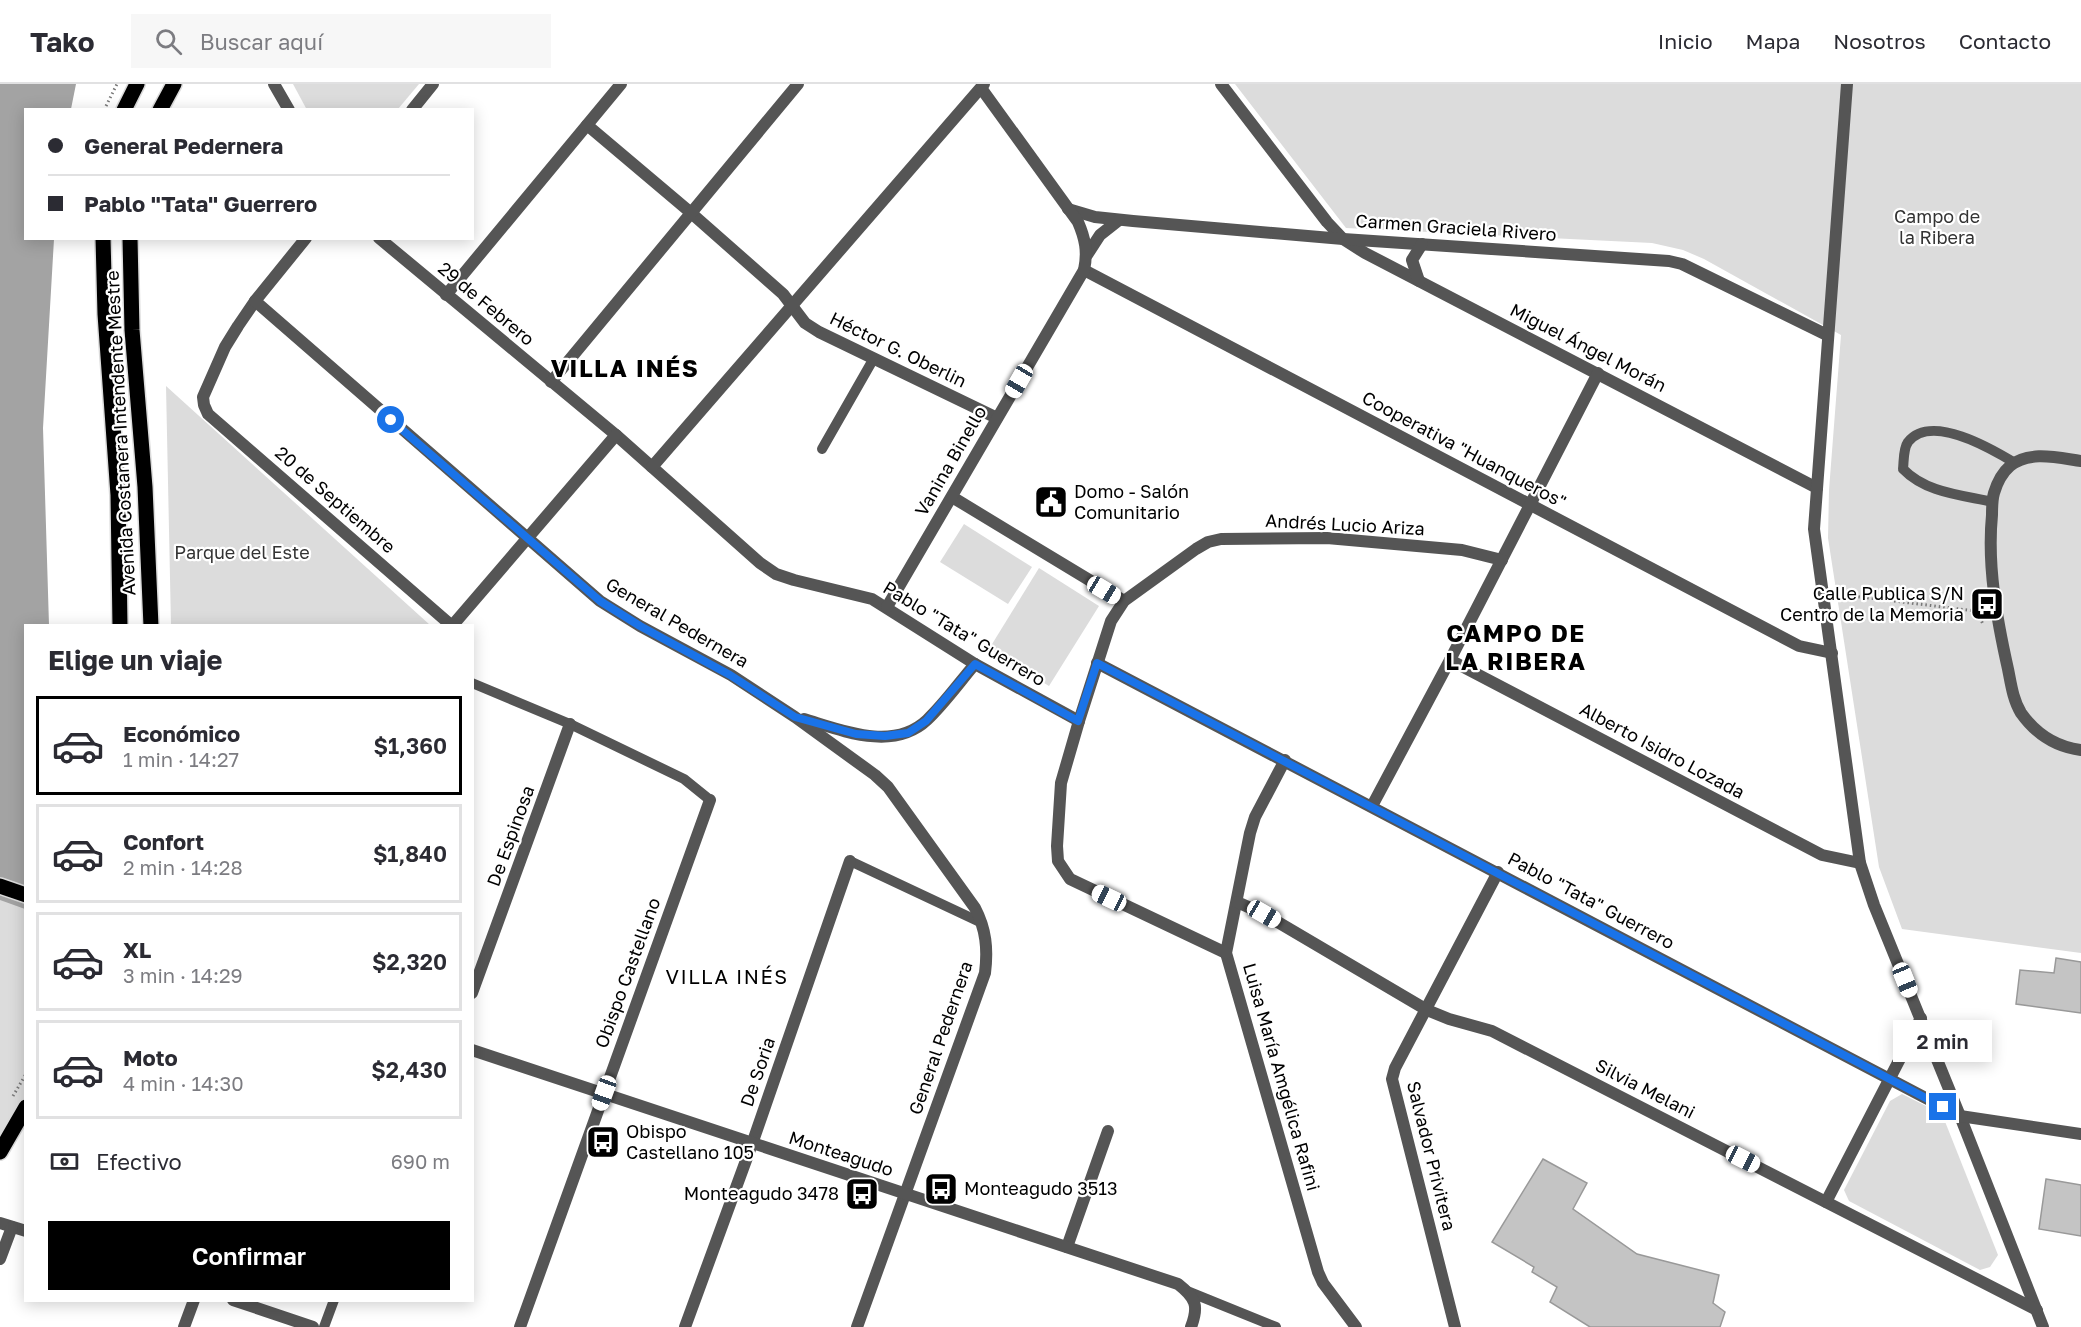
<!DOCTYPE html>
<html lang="es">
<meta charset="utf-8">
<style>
:root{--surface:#fff;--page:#f7f7f7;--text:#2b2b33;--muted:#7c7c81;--line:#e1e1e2;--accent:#000}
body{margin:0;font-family:"Golos Text",sans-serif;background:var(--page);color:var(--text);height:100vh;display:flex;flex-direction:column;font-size:22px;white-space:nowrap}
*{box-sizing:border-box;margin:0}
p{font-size:20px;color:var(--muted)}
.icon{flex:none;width:33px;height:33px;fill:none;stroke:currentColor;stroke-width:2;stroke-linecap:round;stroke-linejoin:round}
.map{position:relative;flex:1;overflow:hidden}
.sheet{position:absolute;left:24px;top:540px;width:450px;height:678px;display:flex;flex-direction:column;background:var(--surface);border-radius:0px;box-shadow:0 3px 15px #0003}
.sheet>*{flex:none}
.hud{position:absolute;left:24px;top:24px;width:450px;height:132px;border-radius:0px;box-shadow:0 3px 15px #0003;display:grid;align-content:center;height:132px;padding:0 24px;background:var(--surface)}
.end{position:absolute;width:27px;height:27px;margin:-14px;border:8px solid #1a73e8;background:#fff;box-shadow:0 0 0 3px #fff}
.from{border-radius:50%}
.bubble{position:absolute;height:42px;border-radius:0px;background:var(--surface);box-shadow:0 3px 15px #0003;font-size:20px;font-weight:600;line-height:42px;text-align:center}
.car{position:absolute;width:18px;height:36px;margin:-18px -9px;border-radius:8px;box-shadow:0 0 4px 2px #0007;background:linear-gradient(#fff 24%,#345 0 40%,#fff 0 76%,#345 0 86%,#fff 0)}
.hud b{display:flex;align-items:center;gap:21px;height:57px;font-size:22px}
.hud b+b{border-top:2px solid var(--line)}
.hud i{width:15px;height:15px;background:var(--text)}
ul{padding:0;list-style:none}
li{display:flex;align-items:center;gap:18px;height:99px;margin:0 12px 9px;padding:0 12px;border:3px solid var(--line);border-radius:0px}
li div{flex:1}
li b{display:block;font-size:22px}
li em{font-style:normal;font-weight:600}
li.on{border-color:var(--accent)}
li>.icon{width:54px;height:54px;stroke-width:1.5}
h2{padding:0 24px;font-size:27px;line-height:72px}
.pay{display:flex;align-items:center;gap:15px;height:66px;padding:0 24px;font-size:22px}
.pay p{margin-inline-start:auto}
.primary-button{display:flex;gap:12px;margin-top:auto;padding:12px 24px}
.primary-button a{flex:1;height:69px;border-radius:0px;background:var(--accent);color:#fff;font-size:24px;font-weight:600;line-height:69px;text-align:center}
header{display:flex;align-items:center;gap:36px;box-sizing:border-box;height:84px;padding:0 30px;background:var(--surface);border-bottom:2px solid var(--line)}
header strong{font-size:28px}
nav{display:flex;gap:33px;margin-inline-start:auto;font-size:21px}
.search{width:420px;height:54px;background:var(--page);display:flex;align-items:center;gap:15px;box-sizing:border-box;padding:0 21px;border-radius:0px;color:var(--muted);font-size:22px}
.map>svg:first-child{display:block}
.green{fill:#dcdcdc}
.water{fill:#a3a3a3}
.building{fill:#c4c4c4;stroke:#999;stroke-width:1.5}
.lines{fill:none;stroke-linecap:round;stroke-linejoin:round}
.primary-casing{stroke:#dbdbdb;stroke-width:18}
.path{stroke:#777;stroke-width:3;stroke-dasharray:1.5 3;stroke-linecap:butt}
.service{stroke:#555;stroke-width:10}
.minor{stroke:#555;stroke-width:12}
.tertiary{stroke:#555;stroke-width:12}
.primary{stroke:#000;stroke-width:15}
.route{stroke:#1a73e8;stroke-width:8}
.labels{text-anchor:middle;stroke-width:4.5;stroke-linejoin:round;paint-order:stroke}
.park-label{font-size:18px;fill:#333;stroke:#fff}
.street-label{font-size:18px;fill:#000;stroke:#fff}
.poi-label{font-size:18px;fill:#000;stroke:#fff;text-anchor:start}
.neighbourhood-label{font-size:20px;letter-spacing:1.5px;fill:#000;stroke:#fff}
.district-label{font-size:24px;font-weight:bold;letter-spacing:1.5px;fill:#000;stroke:#fff}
</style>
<header>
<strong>Tako</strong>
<div class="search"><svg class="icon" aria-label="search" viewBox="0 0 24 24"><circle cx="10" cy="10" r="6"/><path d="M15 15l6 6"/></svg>Buscar aquí</div>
<nav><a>Inicio</a><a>Mapa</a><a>Nosotros</a><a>Contacto</a></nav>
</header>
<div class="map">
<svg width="2081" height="1243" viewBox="0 0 2081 1243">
<rect width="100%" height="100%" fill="#fff"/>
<g class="green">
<path d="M293 0H419L398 25 307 26Z"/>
<path d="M1235 0H2081V869L1902 845 1879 783 1828 454 1829 406 1841 251 1704 175 1683 166 1652 159 1346 144Z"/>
<path d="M166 302 430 541H171Z"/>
<path d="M964 440 1032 483 1008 520 940 478Z"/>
<path d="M1039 484 1099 522 1049 602 989 565Z"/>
<path d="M0 802 26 811 25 1023 0 1068Z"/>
<path d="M1902 1010 1942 1030 1998 1171 1990 1183 1980 1186 1849 1117 1844 1106 1890 1017Z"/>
</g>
<path class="water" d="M0 0H76L71 25 26 26V154L54 155 43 344 49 541 26 542 25 825 0 816Z"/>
<g class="building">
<circle cx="1052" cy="419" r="12"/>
<path d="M2056 874 2081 878V929L2016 920 2020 886 2054 889Z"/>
<path d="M1543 1075 1587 1099 1573 1125 1637 1170 1719 1191 1713 1219 1725 1228 1720 1243H1590L1550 1218 1557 1203 1532 1188 1534 1183 1492 1158Z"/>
<path d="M2046 1095 2081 1101V1152L2039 1145Z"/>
</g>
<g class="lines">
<defs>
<g id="primary">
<path d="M124 26 137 0"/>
<path d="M160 26 174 0"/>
<path d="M103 154 105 230 118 411 120 542"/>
<path d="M130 154 132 246 145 403 151 542"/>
<path d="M0 802 26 811"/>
<path d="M0 1068 26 1023"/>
</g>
</defs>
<use href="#primary" class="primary-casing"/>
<g class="path">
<path d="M104 26 117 0"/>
<path d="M1836 510 1976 527 1983 540"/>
<path d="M13 1012 26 990"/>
</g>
<g class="service">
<path d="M822 365 874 274"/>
<path d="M1993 418C1962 411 1926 409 1903 385 1904 377 1903 365 1908 358 1931 329 1992 365 2015 379"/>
<path d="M472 599 570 640 684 695 710 716"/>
<path d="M850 777 982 839"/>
<path d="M1187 1207 1276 1243"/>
<path d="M324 1243 334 1216"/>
</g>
<g class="minor">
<path d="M274 0 289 26"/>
<path d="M1221 0 1327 138 1343 155 1365 169 1817 404"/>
<path d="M1847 0 1814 445 1860 779 1874 821 1960 1032 2043 1243"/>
<path d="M412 26 433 0"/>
<path d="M587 41 690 128 783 210 805 239 819 248 997 334"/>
<path d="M1068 125 1095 133 1133 137 1343 155 1669 177 1682 180 1827 251"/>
<path d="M306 154 255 217 238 242 225 263 203 313 204 321 208 330 452 542"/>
<path d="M379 154 616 351 760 479 776 490 794 496 872 515 975 580 1079 637"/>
<path d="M1087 171 1100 151 1119 136"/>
<path d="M1084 186 1799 562 1832 569"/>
<path d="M1419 197 1412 176 1422 160"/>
<path d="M446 211 621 0"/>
<path d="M255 217 600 517 640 542 731 591 795 633 875 691 888 703 975 824C986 845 988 865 985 889L857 1243"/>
<path d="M551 298 798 0"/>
<path d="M2081 377C2059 374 2029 366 2010 382 2003 388 1997 399 1994 409 1992 416 1992 424 1992 431 1987 482 1997 536 2008 585 2011 600 2013 616 2021 629 2036 650 2056 663 2081 666"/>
<path d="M652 383 984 0"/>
<path d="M952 413 1124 517"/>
<path d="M887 523 1084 186C1088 168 1085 154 1078 138L981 4"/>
<path d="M452 542 616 351"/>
<path d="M1450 576 1822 771 1860 779"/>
<path d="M1097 579 1960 1032 2081 1050"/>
<path d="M804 635C841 646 893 668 927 636 944 620 959 599 975 580"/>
<path d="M1285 676 1255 733 1250 749 1226 869 1318 1188 1323 1199 1356 1243"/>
<path d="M1372 722 1450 576 1598 289"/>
<path d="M1237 818 1264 830 1427 926 1449 935 1492 947 2037 1226"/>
<path d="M1226 869 1070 795 1058 777 1057 762 1061 699 1079 637 1111 537 1124 517 1196 465 1208 458 1221 455 1327 454 1462 466 1502 476"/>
<path d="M472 909 570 640"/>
<path d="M1826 1118 1921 934"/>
<path d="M0 1139 26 1147"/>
<path d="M1067 1163 1108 1047"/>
<path d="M0 1175 12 1143"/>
<path d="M233 1216 313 1243"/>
<path d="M184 1243 194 1216"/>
<path d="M520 1243 710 716"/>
<path d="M685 1243 752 1060 850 777"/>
<path d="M1455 1243 1392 995 1395 984 1498 788"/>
</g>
<path class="tertiary" d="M472 966 1178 1200C1196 1214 1199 1222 1191 1243"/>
<use href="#primary" class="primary"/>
</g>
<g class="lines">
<path class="route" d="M391 336 600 517 640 542 730 591 795 633 856 650 885 652 908 649 926 637 975 580 1078 637 1097 579 1943 1023"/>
</g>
<defs>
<symbol id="civic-square" viewBox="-11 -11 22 22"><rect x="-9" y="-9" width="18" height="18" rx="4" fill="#000" stroke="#fff"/><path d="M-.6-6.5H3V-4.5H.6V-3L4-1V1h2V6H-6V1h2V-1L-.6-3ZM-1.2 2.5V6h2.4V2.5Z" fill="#fff"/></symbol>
<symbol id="bus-square" viewBox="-11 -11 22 22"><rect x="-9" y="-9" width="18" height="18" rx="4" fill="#000" stroke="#fff"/><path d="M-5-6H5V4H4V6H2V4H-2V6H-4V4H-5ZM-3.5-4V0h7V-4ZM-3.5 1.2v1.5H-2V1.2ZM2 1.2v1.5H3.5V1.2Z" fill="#fff"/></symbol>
</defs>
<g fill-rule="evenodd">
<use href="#civic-square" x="1032" y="399" width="38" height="38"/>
<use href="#bus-square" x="1968" y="501" width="38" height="38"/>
<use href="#bus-square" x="584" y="1039" width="38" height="38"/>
<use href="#bus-square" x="922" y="1086" width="38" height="38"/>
<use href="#bus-square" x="843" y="1091" width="38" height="38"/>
</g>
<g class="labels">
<g class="park-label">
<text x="1937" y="139">Campo de<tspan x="1937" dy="21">la Ribera</tspan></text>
<text x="242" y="475">Parque del Este</text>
</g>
<g class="street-label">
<text transform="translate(1456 144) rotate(4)" y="6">Carmen Graciela Rivero</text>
<text transform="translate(486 220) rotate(40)" y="6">29 de Febrero</text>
<text transform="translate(1588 264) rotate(27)" y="6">Miguel Ángel Morán</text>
<text transform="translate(898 266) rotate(26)" y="6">Héctor G. Oberlin</text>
<text transform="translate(121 349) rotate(-93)" y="6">Avenida Costanera Intendente Mestre</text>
<text transform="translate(1464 366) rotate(28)" y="6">Cooperativa "Huanqueros"</text>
<text transform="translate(951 377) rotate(-60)" y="6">Vanina Binello</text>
<text transform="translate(335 416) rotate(41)" y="6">20 de Septiembre</text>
<text transform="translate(1345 441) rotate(3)" y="6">Andrés Lucio Ariza</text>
<text transform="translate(677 539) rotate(30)" y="6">General Pedernera</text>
<text transform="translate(964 550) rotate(31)" y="6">Pablo "Tata" Guerrero</text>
<text transform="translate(1662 667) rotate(28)" y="6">Alberto Isidro Lozada</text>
<text transform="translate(511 752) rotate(-70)" y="6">De Espinosa</text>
<text transform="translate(1591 817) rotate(28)" y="6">Pablo "Tata" Guerrero</text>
<text transform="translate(628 889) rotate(-70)" y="6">Obispo Castellano</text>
<text transform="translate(941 954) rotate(-71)" y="6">General Pedernera</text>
<text transform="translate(758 988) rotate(-71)" y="6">De Soria</text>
<text transform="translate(1281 993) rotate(74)" y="6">Luisa María Amgélica Rafini</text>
<text transform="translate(1645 1005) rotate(27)" y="6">Silvia Melani</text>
<text transform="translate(841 1070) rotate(18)" y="6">Monteagudo</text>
<text transform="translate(1431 1072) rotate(76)" y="6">Salvador Privitera</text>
</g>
<g class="poi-label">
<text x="1074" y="414">Domo - Salón<tspan x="1074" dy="21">Comunitario</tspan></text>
<text x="1964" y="516" text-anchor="end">Calle Publica S/N<tspan x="1964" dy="21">Centro de la Memoria</tspan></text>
<text x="626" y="1054">Obispo<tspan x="626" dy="21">Castellano 105</tspan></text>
<text x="964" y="1111">Monteagudo 3513</text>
<text x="839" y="1116" text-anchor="end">Monteagudo 3478</text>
</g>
<g class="neighbourhood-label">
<text x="727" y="900">VILLA INÉS</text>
</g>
<g class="district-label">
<text x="625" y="293">VILLA INÉS</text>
<text x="1516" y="558">CAMPO DE<tspan x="1516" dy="28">LA RIBERA</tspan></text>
</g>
</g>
</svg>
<i class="end from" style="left:391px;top:336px"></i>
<i class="end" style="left:1943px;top:1023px"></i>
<div class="bubble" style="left:1893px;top:936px;width:99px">2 min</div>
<i class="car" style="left:1019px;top:297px;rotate:210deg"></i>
<i class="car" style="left:1104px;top:506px;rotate:121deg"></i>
<i class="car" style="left:1109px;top:814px;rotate:295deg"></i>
<i class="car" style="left:1264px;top:830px;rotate:120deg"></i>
<i class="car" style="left:1905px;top:896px;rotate:158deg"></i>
<i class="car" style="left:604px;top:1009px;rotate:200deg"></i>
<i class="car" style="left:1743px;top:1075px;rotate:117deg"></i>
<div class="hud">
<b><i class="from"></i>General Pedernera</b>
<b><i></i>Pablo &quot;Tata&quot; Guerrero</b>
</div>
<section class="sheet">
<h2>Elige un viaje</h2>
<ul>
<li class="on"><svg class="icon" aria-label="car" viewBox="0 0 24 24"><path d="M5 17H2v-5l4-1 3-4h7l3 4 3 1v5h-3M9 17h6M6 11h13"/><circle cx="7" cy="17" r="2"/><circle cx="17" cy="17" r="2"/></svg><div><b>Económico</b><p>1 min · 14:27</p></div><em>$1,360</em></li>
<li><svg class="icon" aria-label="car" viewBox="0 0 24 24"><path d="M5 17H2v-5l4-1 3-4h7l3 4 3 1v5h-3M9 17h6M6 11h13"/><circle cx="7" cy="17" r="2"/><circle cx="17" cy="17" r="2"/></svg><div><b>Confort</b><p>2 min · 14:28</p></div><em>$1,840</em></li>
<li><svg class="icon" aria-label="car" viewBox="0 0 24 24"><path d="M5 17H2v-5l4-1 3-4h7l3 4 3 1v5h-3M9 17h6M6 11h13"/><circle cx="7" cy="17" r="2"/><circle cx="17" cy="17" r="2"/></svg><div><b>XL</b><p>3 min · 14:29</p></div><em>$2,320</em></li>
<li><svg class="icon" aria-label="car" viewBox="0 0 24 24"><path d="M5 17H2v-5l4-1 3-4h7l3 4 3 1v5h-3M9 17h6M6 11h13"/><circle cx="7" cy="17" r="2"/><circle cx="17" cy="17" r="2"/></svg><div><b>Moto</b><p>4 min · 14:30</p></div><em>$2,430</em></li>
</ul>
<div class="pay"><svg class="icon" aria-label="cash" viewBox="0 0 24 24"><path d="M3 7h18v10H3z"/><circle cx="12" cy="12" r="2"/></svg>Efectivo<p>690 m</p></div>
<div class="primary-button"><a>Confirmar</a></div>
</section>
</div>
